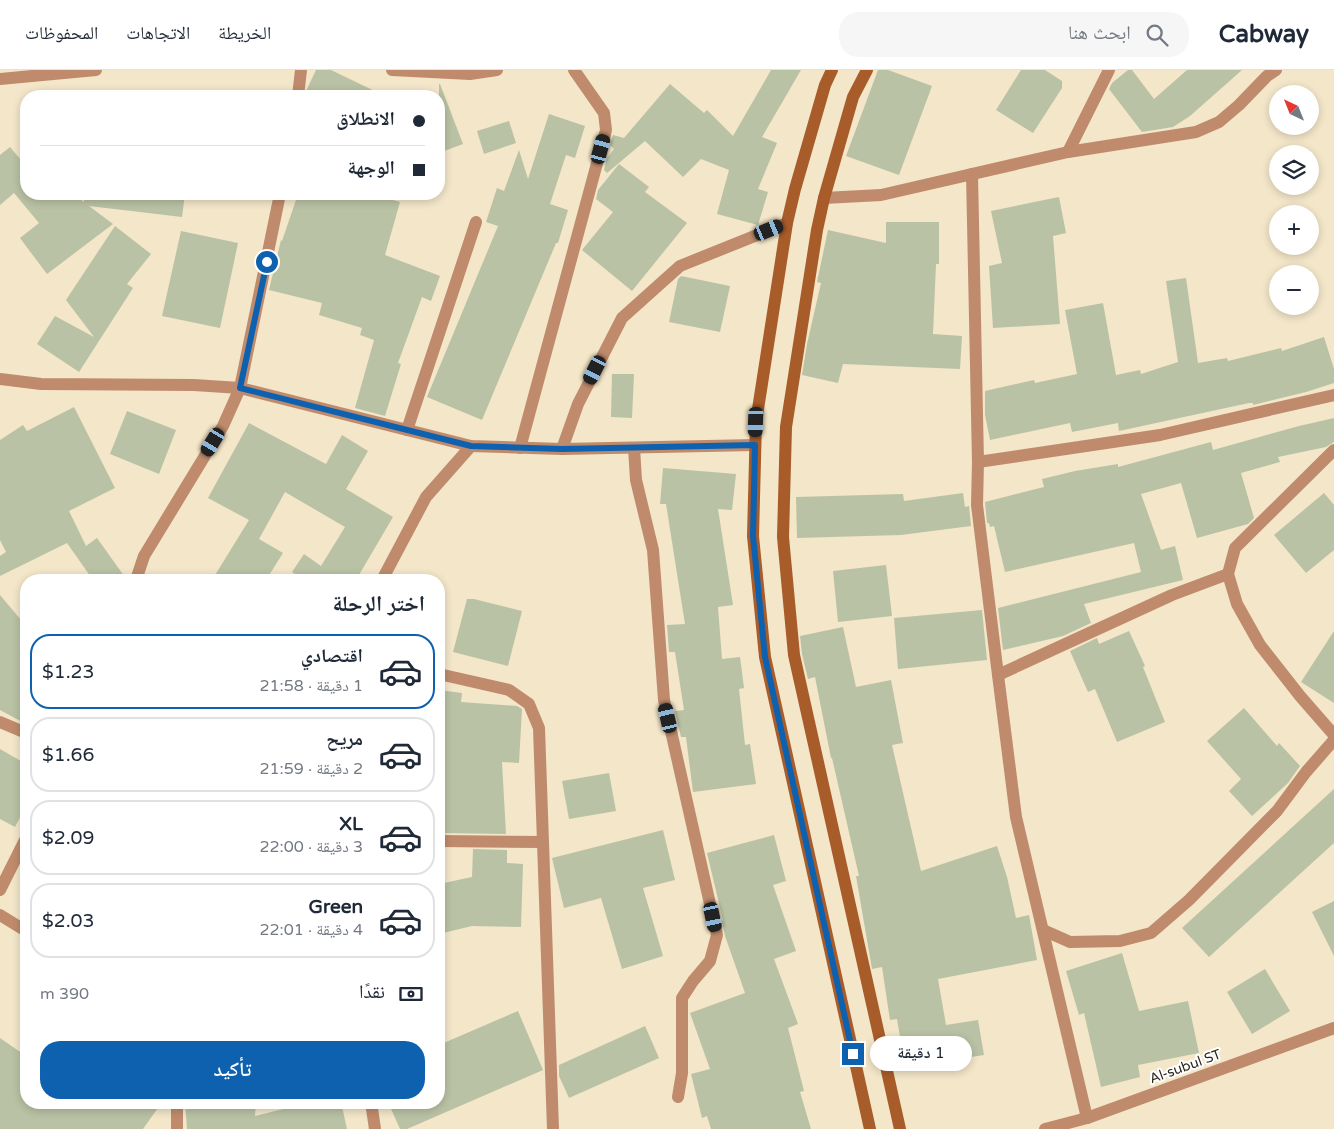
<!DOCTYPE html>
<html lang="ar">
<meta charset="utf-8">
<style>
:root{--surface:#fff;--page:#f6f6f7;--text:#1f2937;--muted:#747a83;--line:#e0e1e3;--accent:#0d61af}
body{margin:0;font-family:"Varela Round","Noto Naskh Arabic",sans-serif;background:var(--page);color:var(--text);direction:rtl;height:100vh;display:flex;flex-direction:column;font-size:19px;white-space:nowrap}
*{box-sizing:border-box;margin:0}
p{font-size:16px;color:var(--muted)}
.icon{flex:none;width:28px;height:28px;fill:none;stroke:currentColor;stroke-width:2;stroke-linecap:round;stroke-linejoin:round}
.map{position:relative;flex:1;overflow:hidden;direction:ltr}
.side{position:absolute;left:20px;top:504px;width:425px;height:535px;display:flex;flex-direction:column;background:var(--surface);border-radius:20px;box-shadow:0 2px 8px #0003;direction:rtl}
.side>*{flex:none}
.hud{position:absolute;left:20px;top:20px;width:425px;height:110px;border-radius:20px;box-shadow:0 2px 8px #0003;direction:rtl;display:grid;align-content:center;height:110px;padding:0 20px;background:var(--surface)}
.needle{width:32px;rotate:317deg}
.tools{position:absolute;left:1269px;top:15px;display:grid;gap:10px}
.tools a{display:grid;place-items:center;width:50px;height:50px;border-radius:50%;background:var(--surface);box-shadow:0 2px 8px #0003;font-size:25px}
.end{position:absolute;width:22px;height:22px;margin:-11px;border:6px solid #0d61af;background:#fff;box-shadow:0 0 0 2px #fff}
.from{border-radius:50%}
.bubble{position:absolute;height:35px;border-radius:18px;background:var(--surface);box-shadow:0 2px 8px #0003;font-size:16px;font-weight:600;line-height:35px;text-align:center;direction:rtl}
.car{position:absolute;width:15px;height:30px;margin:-15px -8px;border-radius:6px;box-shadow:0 0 4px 1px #0007;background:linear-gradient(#222 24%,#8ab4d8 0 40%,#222 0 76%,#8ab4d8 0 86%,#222 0)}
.hud b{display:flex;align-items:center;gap:18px;height:48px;font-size:19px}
.hud b+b{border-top:1px solid var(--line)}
.hud i{width:12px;height:12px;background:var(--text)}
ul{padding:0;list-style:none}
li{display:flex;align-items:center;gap:15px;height:75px;margin:0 10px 8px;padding:0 10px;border:2px solid var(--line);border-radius:20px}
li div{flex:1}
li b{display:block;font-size:19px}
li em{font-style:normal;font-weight:600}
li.selected{border-color:var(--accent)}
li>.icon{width:45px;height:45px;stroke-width:1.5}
h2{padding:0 20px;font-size:22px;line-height:60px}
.pay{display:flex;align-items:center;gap:12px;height:55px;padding:0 20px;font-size:19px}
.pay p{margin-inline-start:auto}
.button{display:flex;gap:10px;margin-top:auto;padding:10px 20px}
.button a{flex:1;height:58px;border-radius:20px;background:var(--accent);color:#fff;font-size:20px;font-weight:600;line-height:58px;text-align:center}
header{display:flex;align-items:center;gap:30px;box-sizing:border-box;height:70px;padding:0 25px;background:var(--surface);border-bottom:1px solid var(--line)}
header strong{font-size:24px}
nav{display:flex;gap:28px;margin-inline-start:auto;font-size:18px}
.search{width:350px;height:45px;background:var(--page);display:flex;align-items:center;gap:12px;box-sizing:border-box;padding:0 18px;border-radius:20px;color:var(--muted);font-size:19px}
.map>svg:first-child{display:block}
.building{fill:#bac2a5}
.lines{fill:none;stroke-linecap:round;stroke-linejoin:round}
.street{stroke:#bf8b6c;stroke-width:12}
.secondary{stroke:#a75c29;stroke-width:12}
.route{stroke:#0d61af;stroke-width:6}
.labels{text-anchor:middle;stroke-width:4;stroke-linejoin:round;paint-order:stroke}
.street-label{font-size:14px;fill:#2a251b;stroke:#fff}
</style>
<header>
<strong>Cabway</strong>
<div class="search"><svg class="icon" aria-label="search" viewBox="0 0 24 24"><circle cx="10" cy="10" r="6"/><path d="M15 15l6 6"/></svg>ابحث هنا</div>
<nav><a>الخريطة</a><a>الاتجاهات</a><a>المحفوظات</a></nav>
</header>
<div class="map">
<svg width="1334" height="1059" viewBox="0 0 1334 1059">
<rect width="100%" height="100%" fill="#f3e6c9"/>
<g class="building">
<path d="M316 0H331L385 26H306L307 19Z"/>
<path d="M771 0H801L762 67 777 73 758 119 768 122 758 155 717 144 729 100 701 89 683 107 645 71 607 103 604 100 607 88 614 79 610 75 613 65 624 68 670 14 704 43 707 40 733 66Z"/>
<path d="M878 0H888L932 16 899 105 846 86Z"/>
<path d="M1021 0H1045L1062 11V18L1033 63 996 40Z"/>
<path d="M1128 0H1132L1154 29 1187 0H1242L1190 46 1173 57 1142 62 1109 19 1112 13Z"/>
<path d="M439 14H440L463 74 439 83Z"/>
<path d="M549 44 585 56 575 88 566 85 550 134 568 140 558 173H556L482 350 427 327 498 156 486 152 497 118 504 121 519 80 528 109Z"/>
<path d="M509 51 516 73 484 84 477 61Z"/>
<path d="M10 77 26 96V124H73L84 132V124H185L182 147 89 136 113 154 47 204 20 168 39 153 14 123 0 135V85Z"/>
<path d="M619 94 649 117 645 122 687 153 632 221 582 180 613 142 596 129 598 120Z"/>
<path d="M298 124H370L400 132 385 185 440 206 431 231 422 227 398 293 401 294 385 346 355 338 374 270 360 265 362 258 319 245 322 233 269 220 281 170 282 171Z"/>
<path d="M1059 127 1066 163 1053 166 1060 254 993 258 989 196 1002 193 991 141Z"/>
<path d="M886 152H939V194H936L933 264 962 266 960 299 843 294 838 313 802 305 807 274 821 213 817 212 828 160 886 173Z"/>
<path d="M115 156 151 184 127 214 133 218 79 302 37 274 55 246 94 267 66 230Z"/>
<path d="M181 161 238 173 220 258 162 246Z"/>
<path d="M681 206 730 216 720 262 669 252 678 209Z"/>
<path d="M1186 208 1198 293 1227 288 1228 291 1281 278 1282 281 1324 267 1334 299V313L1306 322 1253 335V333H1249L1119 361 1118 353 1072 362 1070 353 990 370 985 345V321L1034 310 1035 313 1077 304 1065 240 1103 233 1116 305 1140 300 1141 304 1178 292 1166 211Z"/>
<path d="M612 304H634L632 348 611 347Z"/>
<path d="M74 337 115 418 69 441 86 476 97 468 127 510H93L67 473 0 506V486L6 482 0 470V370L23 355 27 361Z"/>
<path d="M127 341 176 360 159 404 110 384Z"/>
<path d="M1334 348V372L1326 377 1278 387 1280 392 1241 403 1254 448 1248 454 1197 468 1181 413 1141 424 1161 480 1175 476 1183 510 1084 534 1091 553 1063 566 1003 580 998 538 1141 502 1134 473 1005 502 994 456 990 457 989 453H987L985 432 1044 417 1042 409 1075 401 1118 394V397L1211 372 1213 380 1299 356Z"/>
<path d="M249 353 326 394 342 365 368 381 346 419 393 447 356 510H304L292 502 304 484 321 496 345 457 285 422 259 469 283 483 266 510H212L249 450 208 428Z"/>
<path d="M663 398 736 404 732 440 718 439 733 535 718 537 722 589 740 587 744 618 739 619 745 675 750 674 756 714 693 722 686 667H681L675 641 684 640 675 582H669L667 555 685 554 666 434H660Z"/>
<path d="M963 423 965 437 969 436 971 456 901 465 797 468 796 427 903 424 904 431Z"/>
<path d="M1324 423 1334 435V480L1306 503 1274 465Z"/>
<path d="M886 495 892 546 838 552 833 501Z"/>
<path d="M0 525 26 556V654L0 640Z"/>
<path d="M467 529H474L522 541 508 596 453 582Z"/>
<path d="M982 540 987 590 898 599 894 548Z"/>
<path d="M843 557 856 617 891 610 903 673 892 675 921 801 997 776 1007 807 1016 848 1029 845 1037 890 938 909 946 955 978 950 984 985 905 997 897 949 890 950 882 897 872 899 856 806H859L832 688H831L815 607 808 609 802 584 800 566Z"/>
<path d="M1129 561 1145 596 1143 597 1165 652 1117 672 1095 619 1088 622 1070 581 1097 568 1099 574Z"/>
<path d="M1334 561V633L1301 612Z"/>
<path d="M439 620 462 623 461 632 517 636 522 639 519 693 502 692 506 764 439 763Z"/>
<path d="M1244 638 1277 676 1279 673 1300 696 1288 713 1252 746 1229 721 1241 709 1207 671Z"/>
<path d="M0 679 26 694V736L15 757 0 749Z"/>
<path d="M609 703 616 741 569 749 562 711Z"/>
<path d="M1334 719V773L1209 887 1182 858Z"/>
<path d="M663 760 675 810 643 818 663 886 622 899 601 828 564 838 552 788Z"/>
<path d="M774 765 786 811 773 815 796 881 774 889 798 954 788 958 804 1021 800 1022 811 1059H711L707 1046 702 1048 691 1004 710 999 690 943 745 923 725 866 722 851 723 850 707 783Z"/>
<path d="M473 779 507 780V793L523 794 521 857 472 856 439 864V814L472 807Z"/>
<path d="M1334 831V886L1312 842Z"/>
<path d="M1122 883 1139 941 1188 931 1199 983 1138 995 1140 1007 1101 1017 1084 943 1079 945 1066 901Z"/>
<path d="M1265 899 1290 941 1252 964 1227 922Z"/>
<path d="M518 941 543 1000 407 1059H400L388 1032H439V975Z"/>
<path d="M645 956 659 988 569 1028 559 1006V995Z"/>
<path d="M0 968 26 986V1032H162L143 1059H0Z"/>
<path d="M185 1032H256L255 1046 312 1032H341L347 1059H187Z"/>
</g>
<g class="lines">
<g class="street">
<path d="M392 0 470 4 497 0"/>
<path d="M0 9 96 0"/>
<path d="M298 26 301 0"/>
<path d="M1068 82 1109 0"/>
<path d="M972 104 978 392 977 435 998 605 1172 525 1228 504"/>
<path d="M824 128 881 125 1068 82 1196 62 1219 52 1239 35 1267 6 1276 0"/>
<path d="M0 309 41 314 194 315 240 318 471 376 562 379 755 375"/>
<path d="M407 360 476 152"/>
<path d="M520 378 606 60 604 43 574 0"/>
<path d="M634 378 636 410 653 480 664 630 717 865 710 891 693 911 682 928V1003L678 1027"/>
<path d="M562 379 578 334 622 248 680 196 787 153"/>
<path d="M1334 380 1235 478 1228 504 1237 534 1260 575 1300 626 1334 665"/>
<path d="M978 392 1160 365 1334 325"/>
<path d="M136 510 144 486 223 356 240 318 280 124"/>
<path d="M382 510 426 427 471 376"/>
<path d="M439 604 509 620 529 634 539 658 553 1059"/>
<path d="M998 605 1016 747 1087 1048"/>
<path d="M0 652 26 663"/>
<path d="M439 771 543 772"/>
<path d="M0 820 26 768"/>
<path d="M0 845 26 861"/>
<path d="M1043 860 1070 872 1120 871 1151 863 1189 830 1277 741 1306 702 1334 670"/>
<path d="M371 1032 375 1059"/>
<path d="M177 1059V1032"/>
<path d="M1045 1059 1087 1048 1334 958"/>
</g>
<g class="secondary">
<path d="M832 0 825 15 795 119 787 153 756 352 753 466 765 587 870 1059"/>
<path d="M867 0 853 27 824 128 817 160 786 357 783 467 794 585 900 1059"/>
</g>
</g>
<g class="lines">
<path class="route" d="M267 192 240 318 471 376 562 379 755 375 753 466 765 587 853 984"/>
</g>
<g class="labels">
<g class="street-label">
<text transform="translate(1185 996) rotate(-20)" y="5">Al-subul ST</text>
</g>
</g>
</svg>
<div class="tools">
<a><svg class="needle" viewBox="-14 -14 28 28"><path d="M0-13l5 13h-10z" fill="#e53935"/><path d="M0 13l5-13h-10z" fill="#747a83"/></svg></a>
<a><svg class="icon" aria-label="layers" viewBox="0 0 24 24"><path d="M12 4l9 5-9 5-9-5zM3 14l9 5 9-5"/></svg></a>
<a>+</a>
<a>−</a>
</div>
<i class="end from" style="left:267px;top:192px"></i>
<i class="end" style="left:853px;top:984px"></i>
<div class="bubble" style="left:870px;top:966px;width:102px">1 دقيقة</div>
<i class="car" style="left:601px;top:79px;rotate:15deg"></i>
<i class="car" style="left:769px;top:160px;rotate:68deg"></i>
<i class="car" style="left:595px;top:300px;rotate:207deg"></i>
<i class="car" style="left:756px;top:352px;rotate:182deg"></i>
<i class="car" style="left:213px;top:372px;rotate:211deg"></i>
<i class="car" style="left:668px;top:648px;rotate:347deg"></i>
<i class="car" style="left:713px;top:847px;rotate:168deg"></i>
<div class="hud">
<b><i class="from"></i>الانطلاق</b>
<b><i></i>الوجهة</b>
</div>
<section class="side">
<h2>اختر الرحلة</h2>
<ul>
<li class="selected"><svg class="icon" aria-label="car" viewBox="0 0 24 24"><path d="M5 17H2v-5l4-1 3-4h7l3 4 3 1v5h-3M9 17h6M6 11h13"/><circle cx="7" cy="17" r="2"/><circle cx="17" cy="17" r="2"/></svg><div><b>اقتصادي</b><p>1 دقيقة · 21:58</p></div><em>$1.23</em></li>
<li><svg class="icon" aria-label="car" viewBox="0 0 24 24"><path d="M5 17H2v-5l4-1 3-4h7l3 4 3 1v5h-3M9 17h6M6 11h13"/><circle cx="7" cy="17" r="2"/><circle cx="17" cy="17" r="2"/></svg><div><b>مريح</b><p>2 دقيقة · 21:59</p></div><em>$1.66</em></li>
<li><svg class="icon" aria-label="car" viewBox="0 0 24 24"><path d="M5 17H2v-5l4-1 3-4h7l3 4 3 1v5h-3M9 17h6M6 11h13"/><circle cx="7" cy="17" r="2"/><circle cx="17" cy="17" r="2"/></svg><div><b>XL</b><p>3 دقيقة · 22:00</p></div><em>$2.09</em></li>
<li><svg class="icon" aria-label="car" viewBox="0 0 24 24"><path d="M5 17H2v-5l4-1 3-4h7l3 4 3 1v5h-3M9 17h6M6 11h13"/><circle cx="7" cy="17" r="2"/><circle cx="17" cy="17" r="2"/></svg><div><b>Green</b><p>4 دقيقة · 22:01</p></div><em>$2.03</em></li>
</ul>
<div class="pay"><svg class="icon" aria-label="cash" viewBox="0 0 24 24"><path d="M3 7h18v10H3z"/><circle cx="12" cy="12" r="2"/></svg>نقدًا<p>390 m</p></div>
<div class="button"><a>تأكيد</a></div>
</section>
</div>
